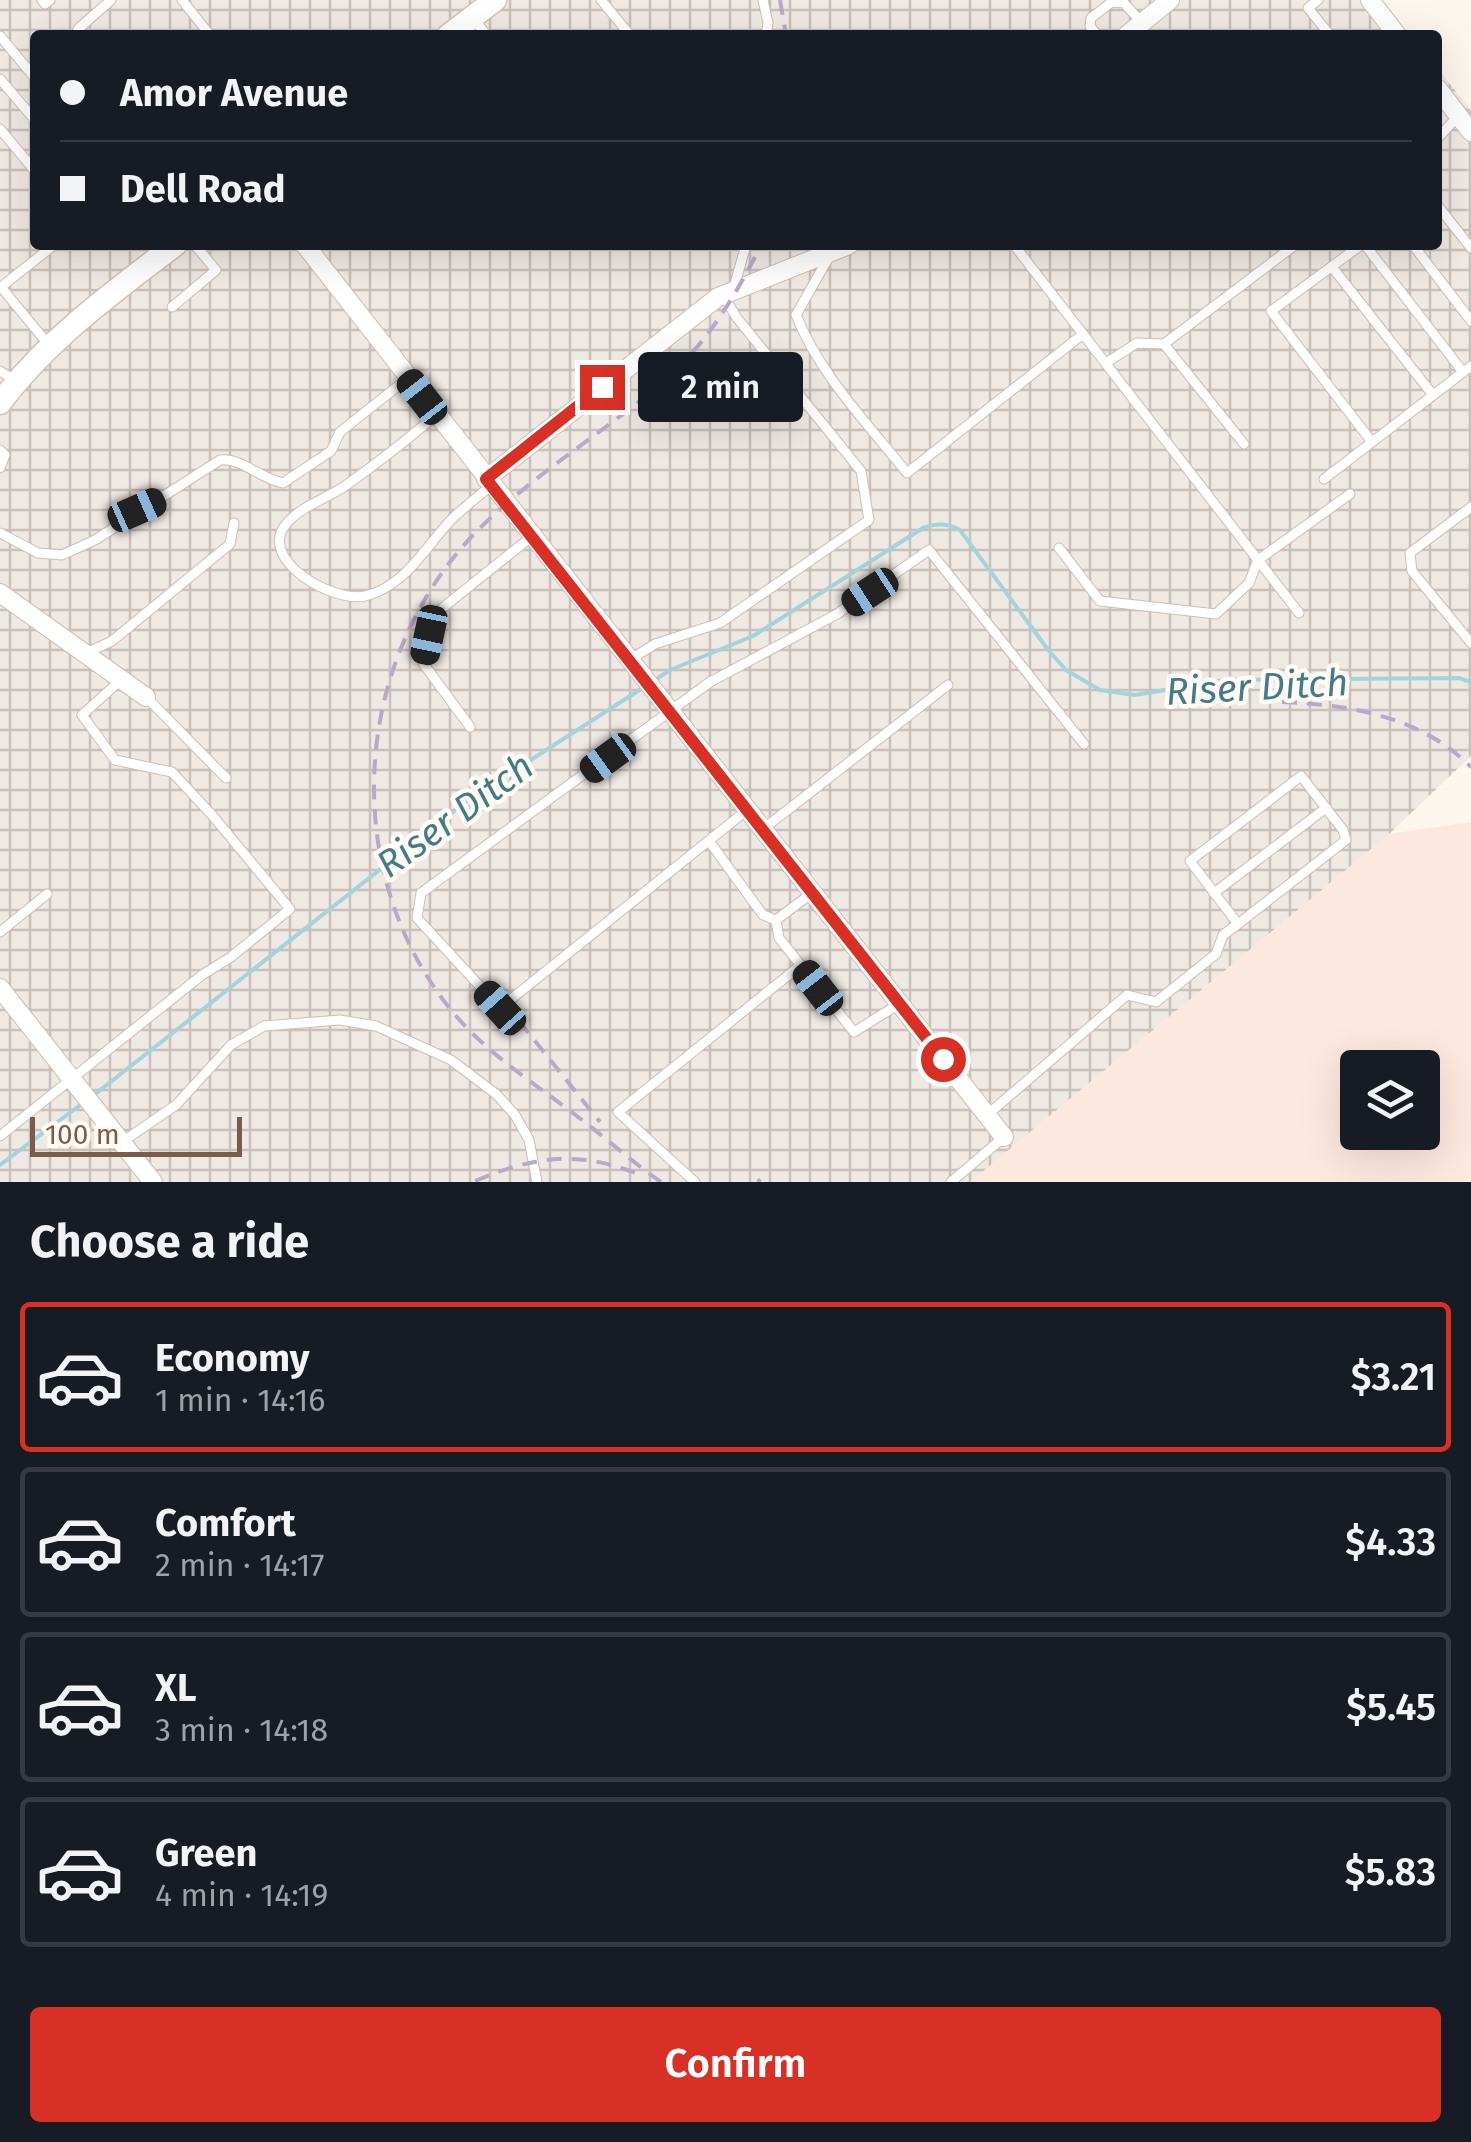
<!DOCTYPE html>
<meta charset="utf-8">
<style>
:root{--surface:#171b24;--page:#20242c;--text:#f1f3f6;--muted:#9ea1a6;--line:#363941;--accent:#d93025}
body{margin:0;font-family:"Fira Sans",sans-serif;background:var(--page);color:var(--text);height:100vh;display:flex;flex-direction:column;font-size:38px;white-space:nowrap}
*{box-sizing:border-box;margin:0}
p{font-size:32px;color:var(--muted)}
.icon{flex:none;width:55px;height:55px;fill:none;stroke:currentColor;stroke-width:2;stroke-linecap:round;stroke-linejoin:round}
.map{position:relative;height:1182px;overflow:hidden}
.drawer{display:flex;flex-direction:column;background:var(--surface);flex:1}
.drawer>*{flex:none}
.hud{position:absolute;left:30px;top:30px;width:1412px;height:220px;border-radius:10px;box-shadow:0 10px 40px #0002;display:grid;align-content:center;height:220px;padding:0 30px;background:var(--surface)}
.fabs{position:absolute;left:1340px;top:1050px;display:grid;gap:20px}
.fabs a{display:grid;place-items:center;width:100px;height:100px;border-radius:10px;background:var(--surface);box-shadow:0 10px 40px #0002;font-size:50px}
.scale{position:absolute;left:30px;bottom:25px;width:212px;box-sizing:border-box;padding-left:10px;border:5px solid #7a5c4d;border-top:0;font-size:28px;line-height:35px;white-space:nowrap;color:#7a5c4d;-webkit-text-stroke:8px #fffaf3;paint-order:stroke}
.end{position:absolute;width:45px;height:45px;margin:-22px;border:12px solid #d93025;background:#fff;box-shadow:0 0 0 5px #fff}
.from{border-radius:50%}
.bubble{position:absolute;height:70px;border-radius:10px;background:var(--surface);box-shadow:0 10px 40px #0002;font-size:32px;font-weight:600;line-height:70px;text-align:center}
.car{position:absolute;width:30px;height:60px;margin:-30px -15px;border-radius:12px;box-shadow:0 0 8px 2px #0007;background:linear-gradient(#222 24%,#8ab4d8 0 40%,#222 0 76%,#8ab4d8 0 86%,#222 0)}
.hud b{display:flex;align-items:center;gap:35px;height:95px;font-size:38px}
.hud b+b{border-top:2px solid var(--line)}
.hud i{width:25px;height:25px;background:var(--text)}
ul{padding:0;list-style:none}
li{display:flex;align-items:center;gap:30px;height:150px;margin:0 20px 15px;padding:0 10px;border:5px solid var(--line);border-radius:10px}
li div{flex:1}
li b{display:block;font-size:38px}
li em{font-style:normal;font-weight:600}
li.on{border-color:var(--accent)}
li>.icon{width:90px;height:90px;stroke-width:1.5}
h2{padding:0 30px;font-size:45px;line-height:120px}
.primary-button{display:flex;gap:20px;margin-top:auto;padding:20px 30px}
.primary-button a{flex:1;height:115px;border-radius:10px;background:var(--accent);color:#fff;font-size:40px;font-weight:600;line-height:115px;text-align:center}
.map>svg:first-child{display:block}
.commercial{fill:#fde8e0;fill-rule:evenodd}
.industrial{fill:url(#industrial-grid)}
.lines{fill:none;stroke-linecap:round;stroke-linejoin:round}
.stream{stroke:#a5d3da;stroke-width:4}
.lane-casing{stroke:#d1beb0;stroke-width:11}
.street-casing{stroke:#d1beb0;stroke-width:20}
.secondary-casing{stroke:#d6c0b0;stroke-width:25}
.lane{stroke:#fff;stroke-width:9}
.street{stroke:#fff;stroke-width:18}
.secondary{stroke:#fff;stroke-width:22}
.rail{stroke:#b9a8c9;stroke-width:4;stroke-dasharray:15 10;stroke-linecap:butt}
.route{stroke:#d93025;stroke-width:12}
.labels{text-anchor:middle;stroke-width:9;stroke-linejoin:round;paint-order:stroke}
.water-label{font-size:38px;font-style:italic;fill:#437c86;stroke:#fffaf3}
</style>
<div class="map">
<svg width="1471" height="1182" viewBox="0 0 1471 1182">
<defs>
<pattern id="industrial-grid" width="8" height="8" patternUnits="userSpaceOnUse" patternTransform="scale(2.5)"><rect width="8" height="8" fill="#efe9e4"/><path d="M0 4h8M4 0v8" fill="none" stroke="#c7c0bb"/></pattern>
</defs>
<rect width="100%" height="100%" fill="#fdf6ec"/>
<path class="commercial" d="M1471 822V1182H970L1389 834ZM1358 1068H1422V1132H1358Z"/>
<path class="industrial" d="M0 0H1382L1410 35H35V245H1438V69L1471 111V756L1389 834 970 1182H0Z"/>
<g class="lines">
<g class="stream">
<path d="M652 682 670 670 753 636 923 528C937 523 947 523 960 530L1049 651 1066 670 1100 690 1135 695 1224 680 1459 678 1471 682"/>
<path d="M94 1095 467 801 644 687"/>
<path d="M0 1165 83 1103"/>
</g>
<defs>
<g id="lane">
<path d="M42 0 45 4 50 0"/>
<path d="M182 0 210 35"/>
<path d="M601 0 630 35"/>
<path d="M763 0 768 23 766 35"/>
<path d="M1318 0 1308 8 1330 35"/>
<path d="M473 17 486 35"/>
<path d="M78 29 111 0"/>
<path d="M1097 35 1090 26 1091 18 1112 2 1124 3 1142 23"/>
<path d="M0 36 35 78"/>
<path d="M0 79 35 120"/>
<path d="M0 129 35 171"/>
<path d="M1438 138 1458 116"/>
<path d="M1438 206 1471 248"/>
<path d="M1014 245 1258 560 1350 494"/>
<path d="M1361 245 1271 311 1372 442"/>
<path d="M1365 245 1463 372"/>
<path d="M1413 245 1471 321"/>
<path d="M830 255 796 315C820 375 867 423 907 473L1083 334"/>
<path d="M1332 267 1433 395"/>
<path d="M734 287 746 245"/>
<path d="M172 307 216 270 195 245"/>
<path d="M48 344 1 287 54 245"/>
<path d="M1164 344 1244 444"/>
<path d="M1106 363 1137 343 1164 344 1295 245"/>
<path d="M0 371 15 380"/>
<path d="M436 415C407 440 376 464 345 486 326 499 303 505 287 523 255 559 333 603 365 596 404 587 425 548 450 521 463 508 477 497 491 486"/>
<path d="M0 450 5 455 0 468"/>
<path d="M1324 479 1471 366"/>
<path d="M1471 507 1410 553 1412 571 1471 643"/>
<path d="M0 533 38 553 62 555 95 540 220 460C241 457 262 480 283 483L331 451 340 432 408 378"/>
<path d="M1059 548 1100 601 1216 614 1249 583 1258 560 1299 613"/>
<path d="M86 653 112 641 230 544 234 523"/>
<path d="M631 659 655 644 720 623 869 520 861 471 737 318 723 295"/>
<path d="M146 697 226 778"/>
<path d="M470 727 423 663 435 614 531 537"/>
<path d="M747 810 500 1008 417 918 421 893 710 682 837 614 929 550 1084 744"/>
<path d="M762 830 948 685"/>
<path d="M709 841 763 915 776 920 812 893"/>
<path d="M1214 893 1326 808"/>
<path d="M776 920 779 938 854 1032 899 1004"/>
<path d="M0 932 47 894"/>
<path d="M987 1115 1127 995 1156 1002 1216 954 1223 935 1238 924 1346 840 1343 830 1301 776 1190 861 1238 924"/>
<path d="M0 1136 202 975 231 957 290 909 212 815 172 772 115 760 82 715 122 679"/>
<path d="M122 1142 176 1105 231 1045 264 1026 340 1020 376 1026 451 1060 496 1094 515 1115 529 1140 537 1182"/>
<path d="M695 1182 618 1112 801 965"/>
<path d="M951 1182 1004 1137"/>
</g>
<g id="street">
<path d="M1370 0 1397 35"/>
<path d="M1127 35 1170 0"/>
<path d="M1438 89 1471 132"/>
<path d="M305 245 1004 1137"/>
<path d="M486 479 718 297 849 245"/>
<path d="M0 593 146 697"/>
<path d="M0 988 153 1182"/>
</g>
<g id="secondary">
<path d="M449 35 495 0"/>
<path d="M0 403C48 339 112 293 175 245"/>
</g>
</defs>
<use href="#lane" class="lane-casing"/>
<use href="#street" class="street-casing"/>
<use href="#secondary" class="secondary-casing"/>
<use href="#lane" class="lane"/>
<use href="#street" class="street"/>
<use href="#secondary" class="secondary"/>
<g class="rail">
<path d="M780 0 786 35"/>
<path d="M676 384 708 358"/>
<path d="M1282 702C1351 705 1420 716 1471 767"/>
<path d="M519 1021 600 1122"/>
<path d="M758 1179 760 1182"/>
<path d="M475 1181C534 1156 578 1150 638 1174"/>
<path d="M661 1182C632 1162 606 1138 578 1117 533 1082 487 1054 451 1010 338 870 352 660 476 532 533 474 604 433 665 380 708 342 736 295 761 245"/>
</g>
</g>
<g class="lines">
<path class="route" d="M602 387 486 479 943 1059"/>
</g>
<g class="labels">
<g class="water-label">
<text transform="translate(1257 687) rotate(-3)" y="13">Riser Ditch</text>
<text transform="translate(455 815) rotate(-36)" y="13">Riser Ditch</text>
</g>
</g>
</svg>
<div class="fabs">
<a><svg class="icon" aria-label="layers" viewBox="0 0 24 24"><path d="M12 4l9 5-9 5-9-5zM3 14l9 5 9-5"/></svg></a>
</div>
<div class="scale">100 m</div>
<i class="end from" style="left:943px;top:1059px"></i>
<i class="end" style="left:602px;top:387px"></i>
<div class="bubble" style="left:638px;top:352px;width:165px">2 min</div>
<i class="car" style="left:422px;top:397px;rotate:322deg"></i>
<i class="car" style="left:137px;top:510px;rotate:66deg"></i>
<i class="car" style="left:870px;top:592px;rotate:237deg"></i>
<i class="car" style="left:429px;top:635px;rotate:192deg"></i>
<i class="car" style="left:608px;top:758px;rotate:234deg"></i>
<i class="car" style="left:818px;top:988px;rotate:322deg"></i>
<i class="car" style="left:500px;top:1008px;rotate:318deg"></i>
<div class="hud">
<b><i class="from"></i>Amor Avenue</b>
<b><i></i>Dell Road</b>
</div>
</div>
<section class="drawer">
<h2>Choose a ride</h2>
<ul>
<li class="on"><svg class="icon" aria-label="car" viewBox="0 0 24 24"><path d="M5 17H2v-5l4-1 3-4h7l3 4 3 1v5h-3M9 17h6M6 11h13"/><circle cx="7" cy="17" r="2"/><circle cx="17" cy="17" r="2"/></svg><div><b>Economy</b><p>1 min · 14:16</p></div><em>$3.21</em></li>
<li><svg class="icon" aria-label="car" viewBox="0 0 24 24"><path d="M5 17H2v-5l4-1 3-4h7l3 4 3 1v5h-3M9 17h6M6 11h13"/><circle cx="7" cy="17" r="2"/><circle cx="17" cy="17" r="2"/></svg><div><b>Comfort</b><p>2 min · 14:17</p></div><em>$4.33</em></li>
<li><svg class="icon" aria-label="car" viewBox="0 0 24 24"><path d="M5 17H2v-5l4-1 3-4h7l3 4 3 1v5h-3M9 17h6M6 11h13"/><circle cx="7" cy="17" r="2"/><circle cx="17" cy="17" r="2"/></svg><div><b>XL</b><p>3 min · 14:18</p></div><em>$5.45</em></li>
<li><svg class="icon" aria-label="car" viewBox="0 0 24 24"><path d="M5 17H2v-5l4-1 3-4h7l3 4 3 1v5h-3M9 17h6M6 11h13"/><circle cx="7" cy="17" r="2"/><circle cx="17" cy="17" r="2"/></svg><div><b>Green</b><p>4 min · 14:19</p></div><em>$5.83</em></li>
</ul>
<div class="primary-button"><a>Confirm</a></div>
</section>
